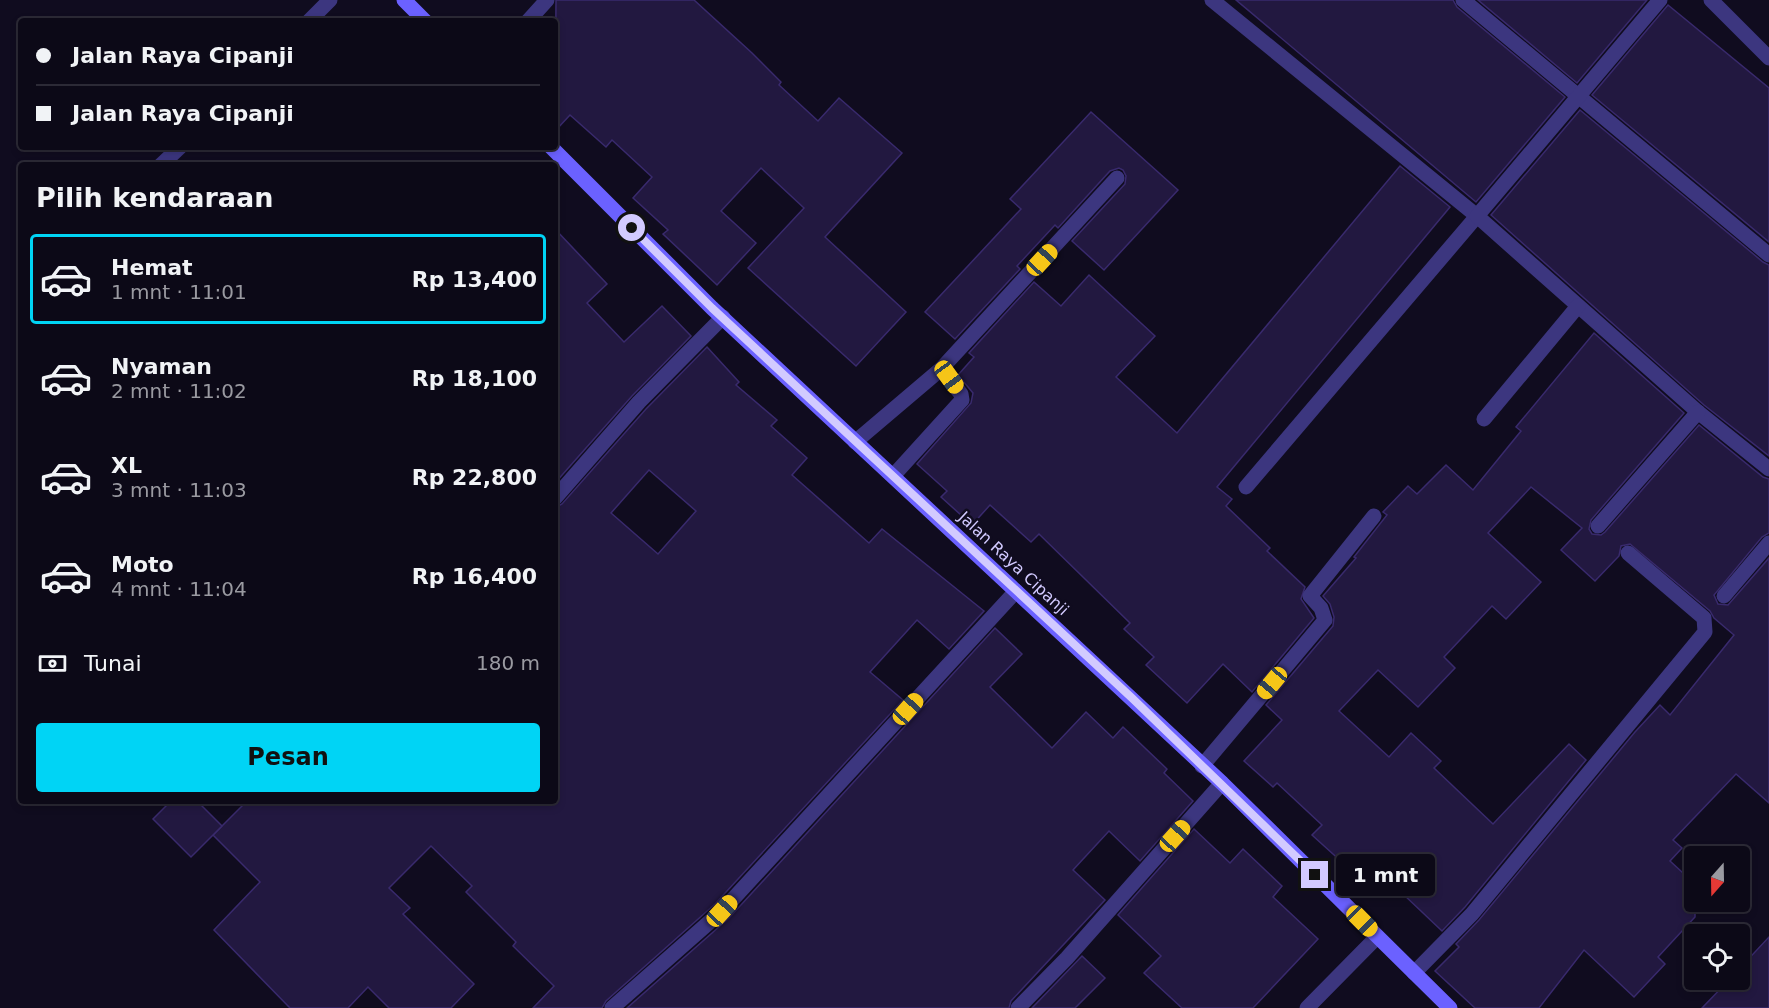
<!DOCTYPE html>
<html lang="id">
<meta charset="utf-8">
<style>
:root{--surface:#0c0917;--page:#151220;--text:#f1f3f6;--muted:#9a9aa1;--line:#2c2a36;--accent:#00d4f5}
body{margin:0;font-family:"DejaVu Sans",sans-serif;background:var(--page);color:var(--text);height:100vh;display:flex;flex-direction:column;font-size:22px;white-space:nowrap}
*{box-sizing:border-box;margin:0}
p{font-size:20px;color:var(--muted)}
.icon{flex:none;width:33px;height:33px;fill:none;stroke:currentColor;stroke-width:2;stroke-linecap:round;stroke-linejoin:round}
.map{position:relative;flex:1;overflow:hidden}
.sheet{position:absolute;left:18px;top:162px;width:540px;height:642px;display:flex;flex-direction:column;background:var(--surface);border-radius:6px;box-shadow:0 3px 9px #0003,0 0 0 2px var(--line)}
.sheet>*{flex:none}
.hud{position:absolute;left:18px;top:18px;width:540px;height:132px;border-radius:6px;box-shadow:0 3px 9px #0003,0 0 0 2px var(--line);display:grid;align-content:center;height:132px;padding:0 18px;background:var(--surface)}
.needle{width:39px;rotate:200deg}
.buttons{position:absolute;left:1684px;top:846px;display:grid;gap:12px}
.buttons a{display:grid;place-items:center;width:66px;height:66px;border-radius:6px;background:var(--surface);box-shadow:0 3px 9px #0003,0 0 0 2px var(--line);font-size:30px}
.end{position:absolute;width:27px;height:27px;margin:-14px;border:8px solid #d2caff;background:#111;box-shadow:0 0 0 3px #111}
.from{border-radius:50%}
.bubble{position:absolute;height:42px;border-radius:6px;background:var(--surface);box-shadow:0 3px 9px #0003,0 0 0 2px var(--line);font-size:20px;font-weight:800;line-height:42px;text-align:center}
.car{position:absolute;width:18px;height:36px;margin:-18px -9px;border-radius:8px;box-shadow:0 0 4px 2px #0007;background:linear-gradient(#f5c518 24%,#345 0 40%,#f5c518 0 76%,#345 0 86%,#f5c518 0)}
.hud b{display:flex;align-items:center;gap:21px;height:57px;font-size:22px}
.hud b+b{border-top:2px solid var(--line)}
.hud i{width:15px;height:15px;background:var(--text)}
ul{padding:0;list-style:none}
li{display:flex;align-items:center;gap:18px;height:90px;margin:0 12px 9px;padding:0 6px;border:3px solid transparent;border-radius:6px}
li div{flex:1}
li b{display:block;font-size:22px}
li em{font-style:normal;font-weight:800}
li.selected{border-color:var(--accent)}
li>.icon{width:54px;height:54px;stroke-width:1.5}
h2{padding:0 18px;font-size:27px;line-height:72px}
.pay{display:flex;align-items:center;gap:15px;height:66px;padding:0 18px;font-size:22px}
.pay p{margin-inline-start:auto}
.cta{display:flex;gap:12px;margin-top:auto;padding:12px 18px}
.cta a{flex:1;height:69px;border-radius:6px;background:var(--accent);color:#111;font-size:24px;font-weight:800;line-height:69px;text-align:center}
.map>svg:first-child{display:block}
.building{fill:#221840;stroke:#392a6d;stroke-width:1.5;fill-rule:evenodd}
.lines{fill:none;stroke-linecap:round;stroke-linejoin:round}
.street{stroke:#3c367f;stroke-width:15}
.secondary{stroke:#6b61ff;stroke-width:15}
.route{stroke:#d2caff;stroke-width:8}
.labels{text-anchor:middle;stroke-width:5;stroke-linejoin:round;paint-order:stroke}
.street-label{font-size:16px;fill:#d2caff;stroke:#100c1f}
</style>
<div class="map">
<svg width="1769" height="1008" viewBox="0 0 1769 1008">
<rect width="100%" height="100%" fill="#100c1f"/>
<g class="building">
<path d="M556 0H694L752 53 781 82 779 85 818 121 839 98 902 153 825 237 906 312 856 366 748 268 804 208 761 168 721 211 756 243 717 285 663 234 668 230 633 198 652 177 612 140 606 147 570 115 555 131Z"/>
<path d="M1236 0H1453L1457 7 1565 97 1476 202Z"/>
<path d="M1478 0H1647L1577 83Z"/>
<path d="M1668 5 1769 88V242L1592 95Z"/>
<path d="M1580 110 1763 262 1769 265V456L1704 405 1491 215Z"/>
<path d="M1091 112 1178 190 1104 270 1072 241 1125 184 1126 176 1123 170 1119 168 1110 171 1058 228 1055 225 1017 266 1020 269 955 339 925 312 1021 209 1010 199Z"/>
<path d="M1400 166 1450 207 1217 487 1232 499 1226 506 1270 548 1267 551 1305 587 1301 599 1314 618 1252 692 1223 664 1187 703 1146 665 1154 657 1124 629 1130 623 1039 534 1031 542 990 505 972 525 941 497 947 491 917 464 971 403 973 393 958 375 974 357 969 353 1034 282 1061 306 1089 275 1155 336 1116 377 1177 433Z"/>
<path d="M555 229 607 284 587 303 624 342 662 306 691 336 632 396 555 483Z"/>
<path d="M1594 333 1684 413 1591 520 1589 529 1592 534 1601 535 1605 532 1699 425 1763 477 1769 479V533L1762 537 1714 595 1718 604 1728 605 1769 558V803L1736 774 1673 840 1682 848 1670 861 1695 884V917L1658 957 1665 964 1634 997 1584 950 1539 1008H1475L1435 971 1459 947 1456 944 1479 920 1635 732 1660 705 1670 715 1734 635 1714 618 1710 611 1630 544 1621 546 1619 556 1595 581 1561 550 1582 528 1531 487 1488 533 1541 582 1506 619 1492 606 1444 657 1455 668 1418 707 1378 670 1339 711 1389 757 1411 733 1441 761 1434 768 1493 824 1569 744 1586 760 1465 907 1442 931 1383 875 1377 881 1351 856 1344 864 1312 835 1322 825 1277 783 1273 787 1244 761 1282 720 1266 705 1333 626 1334 617 1330 604 1323 596 1356 558 1354 557 1387 515 1383 512 1408 486 1417 494 1446 465 1473 490 1521 431 1516 427Z"/>
<path d="M707 347 739 382 736 385 777 420 771 426 807 458 792 475 869 543 882 529 984 611 949 649 917 620 870 672 903 700 715 904 606 1001 602 1008H533L554 986 513 946 516 942 466 892 472 886 431 846 389 888 410 908 403 914 474 984 451 1008H389L368 987 348 1008H290L214 930 260 882 213 835 247 801H555V508L562 504 646 409ZM649 470 696 511 658 554 611 513Z"/>
<path d="M995 628 1022 654 990 687 1052 748 1086 712 1113 738 1123 727 1167 769 1164 773 1193 801 1140 861 1109 831 1073 870 1105 900 1011 1001 1009 1008H627L729 918Z"/>
<path d="M171 801H197L222 826 191 857 153 819Z"/>
<path d="M1194 829 1230 863 1243 849 1282 886 1273 897 1318 939 1253 1008H1182L1144 973 1161 956 1118 915Z"/>
<path d="M1769 937V1008H1702L1729 980H1740V968Z"/>
<path d="M1082 956 1105 978 1075 1008H1032Z"/>
</g>
<g class="lines">
<g class="street">
<path d="M1212 0 1477 216 1246 487"/>
<path d="M1463 0 1769 255"/>
<path d="M1660 0 1477 216 1698 412 1769 469"/>
<path d="M1711 0 1769 58"/>
<path d="M309 21 330 0"/>
<path d="M528 21 547 0"/>
<path d="M161 165 180 147"/>
<path d="M1484 419 1578 306"/>
<path d="M855 442 941 369"/>
<path d="M893 476 962 400 961 394 941 369 1117 178"/>
<path d="M555 498 639 402 723 317"/>
<path d="M1598 526 1698 412"/>
<path d="M1724 596 1769 543"/>
<path d="M1202 766 1325 620 1321 608 1310 596 1374 516"/>
<path d="M1414 973 1472 914 1705 632 1704 618 1628 553"/>
<path d="M612 1008 722 911 1016 591"/>
<path d="M1018 1008 1067 958 1222 783"/>
<path d="M1307 1008 1377 937"/>
</g>
<g class="secondary">
<path d="M404 0 425 21"/>
<path d="M551 147 712 308 1222 783 1450 1008"/>
</g>
</g>
<g class="lines">
<path class="route" d="M632 228 712 308 1132 698 1315 875"/>
</g>
<g class="labels">
<g class="street-label">
<text transform="translate(1014 563) rotate(43)" y="6">Jalan Raya Cipanji</text>
</g>
</g>
</svg>
<div class="buttons">
<a><svg class="needle" viewBox="-14 -14 28 28"><path d="M0-13l5 13h-10z" fill="#e53935"/><path d="M0 13l5-13h-10z" fill="#9a9aa1"/></svg></a>
<a><svg class="icon" aria-label="locate" viewBox="0 0 24 24"><circle cx="12" cy="12" r="6"/><path d="M12 2v4M12 18v4M2 12h4M18 12h4"/></svg></a>
</div>
<i class="end from" style="left:632px;top:228px"></i>
<i class="end" style="left:1315px;top:875px"></i>
<div class="bubble" style="left:1336px;top:854px;width:99px">1 mnt</div>
<i class="car" style="left:1042px;top:260px;rotate:43deg"></i>
<i class="car" style="left:949px;top:377px;rotate:144deg"></i>
<i class="car" style="left:1272px;top:683px;rotate:220deg"></i>
<i class="car" style="left:908px;top:709px;rotate:42deg"></i>
<i class="car" style="left:1175px;top:836px;rotate:42deg"></i>
<i class="car" style="left:722px;top:911px;rotate:43deg"></i>
<i class="car" style="left:1362px;top:921px;rotate:135deg"></i>
<div class="hud">
<b><i class="from"></i>Jalan Raya Cipanji</b>
<b><i></i>Jalan Raya Cipanji</b>
</div>
<section class="sheet">
<h2>Pilih kendaraan</h2>
<ul>
<li class="selected"><svg class="icon" aria-label="car" viewBox="0 0 24 24"><path d="M5 17H2v-5l4-1 3-4h7l3 4 3 1v5h-3M9 17h6M6 11h13"/><circle cx="7" cy="17" r="2"/><circle cx="17" cy="17" r="2"/></svg><div><b>Hemat</b><p>1 mnt · 11:01</p></div><em>Rp 13,400</em></li>
<li><svg class="icon" aria-label="car" viewBox="0 0 24 24"><path d="M5 17H2v-5l4-1 3-4h7l3 4 3 1v5h-3M9 17h6M6 11h13"/><circle cx="7" cy="17" r="2"/><circle cx="17" cy="17" r="2"/></svg><div><b>Nyaman</b><p>2 mnt · 11:02</p></div><em>Rp 18,100</em></li>
<li><svg class="icon" aria-label="car" viewBox="0 0 24 24"><path d="M5 17H2v-5l4-1 3-4h7l3 4 3 1v5h-3M9 17h6M6 11h13"/><circle cx="7" cy="17" r="2"/><circle cx="17" cy="17" r="2"/></svg><div><b>XL</b><p>3 mnt · 11:03</p></div><em>Rp 22,800</em></li>
<li><svg class="icon" aria-label="car" viewBox="0 0 24 24"><path d="M5 17H2v-5l4-1 3-4h7l3 4 3 1v5h-3M9 17h6M6 11h13"/><circle cx="7" cy="17" r="2"/><circle cx="17" cy="17" r="2"/></svg><div><b>Moto</b><p>4 mnt · 11:04</p></div><em>Rp 16,400</em></li>
</ul>
<div class="pay"><svg class="icon" aria-label="cash" viewBox="0 0 24 24"><path d="M3 7h18v10H3z"/><circle cx="12" cy="12" r="2"/></svg>Tunai<p>180 m</p></div>
<div class="cta"><a>Pesan</a></div>
</section>
</div>
